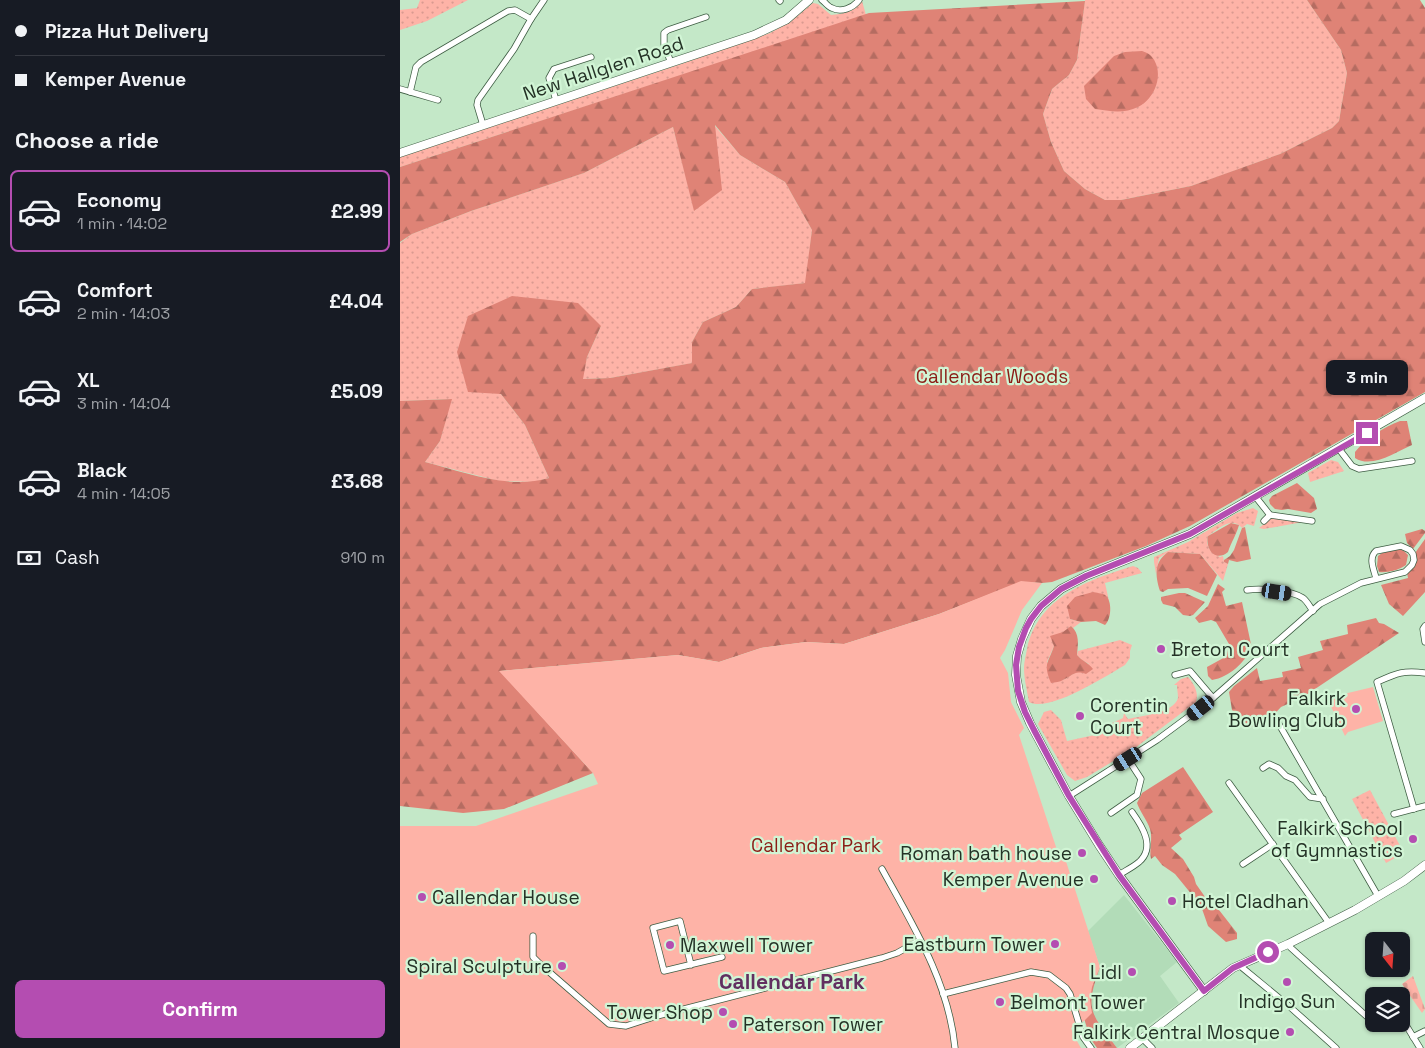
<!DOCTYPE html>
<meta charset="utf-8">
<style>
:root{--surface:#171b24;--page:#242831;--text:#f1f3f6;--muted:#9ea1a6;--line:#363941;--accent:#b44db1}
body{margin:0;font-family:"Space Grotesk",sans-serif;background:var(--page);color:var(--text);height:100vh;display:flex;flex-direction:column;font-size:19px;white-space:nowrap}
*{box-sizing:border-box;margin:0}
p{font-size:16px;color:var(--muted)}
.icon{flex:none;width:28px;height:28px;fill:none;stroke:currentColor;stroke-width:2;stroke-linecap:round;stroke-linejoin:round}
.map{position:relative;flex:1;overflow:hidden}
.drawer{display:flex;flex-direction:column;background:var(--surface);width:400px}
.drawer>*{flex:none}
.hud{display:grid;align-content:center;height:110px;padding:0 15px;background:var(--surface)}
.needle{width:32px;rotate:163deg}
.tools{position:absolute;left:965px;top:932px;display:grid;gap:10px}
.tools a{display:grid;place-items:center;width:45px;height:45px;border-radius:8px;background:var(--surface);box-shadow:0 1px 4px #0004;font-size:25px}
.end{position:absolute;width:22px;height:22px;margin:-11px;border:6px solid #b44db1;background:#fff;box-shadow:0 0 0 2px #fff}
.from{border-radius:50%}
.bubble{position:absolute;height:35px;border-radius:8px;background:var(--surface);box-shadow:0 1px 4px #0004;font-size:16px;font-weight:700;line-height:35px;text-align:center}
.car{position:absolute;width:15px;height:30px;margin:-15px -8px;border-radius:6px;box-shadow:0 0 4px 1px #0007;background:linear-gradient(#222 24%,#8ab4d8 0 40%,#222 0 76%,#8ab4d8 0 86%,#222 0)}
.hud b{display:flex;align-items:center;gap:18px;height:48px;font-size:19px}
.hud b+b{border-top:1px solid var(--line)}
.hud i{width:12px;height:12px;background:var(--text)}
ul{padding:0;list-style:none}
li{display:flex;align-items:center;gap:15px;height:82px;margin:0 10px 8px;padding:0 5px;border:2px solid transparent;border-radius:8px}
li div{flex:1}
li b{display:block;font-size:19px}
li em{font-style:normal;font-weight:700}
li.current{border-color:var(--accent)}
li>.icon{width:45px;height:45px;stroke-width:1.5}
h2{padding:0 15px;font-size:22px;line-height:60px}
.pay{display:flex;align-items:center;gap:12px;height:55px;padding:0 15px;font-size:19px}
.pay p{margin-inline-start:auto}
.primary-button{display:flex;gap:10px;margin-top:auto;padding:10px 15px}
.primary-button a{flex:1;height:58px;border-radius:8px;background:var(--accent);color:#fff;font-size:20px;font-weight:700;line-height:58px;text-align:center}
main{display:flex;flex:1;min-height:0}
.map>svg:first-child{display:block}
.built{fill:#b2dcb8}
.grass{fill:url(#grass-dots)}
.forest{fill:url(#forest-firs)}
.cemetery{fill:url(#cemetery-stones)}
.green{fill:#feb3a7}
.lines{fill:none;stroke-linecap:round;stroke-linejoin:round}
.street-casing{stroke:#3e5d43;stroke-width:7}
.secondary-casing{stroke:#3e5d43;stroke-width:9}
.street{stroke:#fff;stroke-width:5.5}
.secondary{stroke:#fff;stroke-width:8}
.route{stroke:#b44db1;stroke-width:6}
.poi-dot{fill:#b44db1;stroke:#d1f5d5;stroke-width:2}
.labels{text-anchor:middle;stroke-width:4.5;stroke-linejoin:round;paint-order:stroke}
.street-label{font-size:19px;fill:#243226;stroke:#d1f5d5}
.park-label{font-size:19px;fill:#8b1d16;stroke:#d1f5d5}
.poi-label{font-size:19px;fill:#243226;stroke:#d1f5d5;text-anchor:end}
.quarter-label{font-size:21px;font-weight:bold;fill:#622f60;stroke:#d1f5d5}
</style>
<main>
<section class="drawer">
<div class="hud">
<b><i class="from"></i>Pizza Hut Delivery</b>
<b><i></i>Kemper Avenue</b>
</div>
<h2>Choose a ride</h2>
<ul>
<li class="current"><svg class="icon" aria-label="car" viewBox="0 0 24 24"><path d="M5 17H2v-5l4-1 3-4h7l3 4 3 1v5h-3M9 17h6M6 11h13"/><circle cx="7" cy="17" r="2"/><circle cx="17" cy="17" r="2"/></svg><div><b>Economy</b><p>1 min · 14:02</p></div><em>£2.99</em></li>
<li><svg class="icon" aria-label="car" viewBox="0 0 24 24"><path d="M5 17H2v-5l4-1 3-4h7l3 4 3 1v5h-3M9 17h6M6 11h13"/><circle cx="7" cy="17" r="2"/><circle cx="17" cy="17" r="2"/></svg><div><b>Comfort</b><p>2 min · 14:03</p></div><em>£4.04</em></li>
<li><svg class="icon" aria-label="car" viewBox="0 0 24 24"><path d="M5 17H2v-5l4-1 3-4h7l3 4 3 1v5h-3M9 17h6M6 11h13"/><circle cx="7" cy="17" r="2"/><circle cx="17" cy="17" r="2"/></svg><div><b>XL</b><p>3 min · 14:04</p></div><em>£5.09</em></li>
<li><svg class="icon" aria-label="car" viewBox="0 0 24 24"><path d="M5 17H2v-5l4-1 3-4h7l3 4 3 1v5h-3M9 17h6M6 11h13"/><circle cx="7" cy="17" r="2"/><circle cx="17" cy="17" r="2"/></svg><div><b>Black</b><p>4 min · 14:05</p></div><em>£3.68</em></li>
</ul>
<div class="pay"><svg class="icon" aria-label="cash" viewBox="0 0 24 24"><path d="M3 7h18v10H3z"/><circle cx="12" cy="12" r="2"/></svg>Cash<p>910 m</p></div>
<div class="primary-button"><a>Confirm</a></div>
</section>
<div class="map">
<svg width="1025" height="1048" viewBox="0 0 1025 1048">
<defs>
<pattern id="grass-dots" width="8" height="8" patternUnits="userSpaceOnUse" patternTransform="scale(1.25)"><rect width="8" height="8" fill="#feb3a7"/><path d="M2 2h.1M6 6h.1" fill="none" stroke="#da9a90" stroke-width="1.8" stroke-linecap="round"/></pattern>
<pattern id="forest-firs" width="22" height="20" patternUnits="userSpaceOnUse" patternTransform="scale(1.25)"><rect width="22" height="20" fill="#df8376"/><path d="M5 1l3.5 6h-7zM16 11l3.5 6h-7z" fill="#b56c61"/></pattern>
<pattern id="cemetery-stones" width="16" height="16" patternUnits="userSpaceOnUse" patternTransform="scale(1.25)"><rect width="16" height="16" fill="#feb3a7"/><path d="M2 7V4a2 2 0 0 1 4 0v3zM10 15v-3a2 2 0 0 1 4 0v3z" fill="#da9a90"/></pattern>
</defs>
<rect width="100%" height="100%" fill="#c4e8c8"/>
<path class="built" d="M724 895 777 962 760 976 779 1003 717 1048 692 1013 690 1000 692 987 700 967 688 931Z"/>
<g class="grass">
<path d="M20 0H68L27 21 0 30V10L17 8Z"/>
<path d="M685 0H907L941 50 947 73 939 121 932 128 880 154 820 176 791 186 721 200H705L685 189 664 171 651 142 643 114 652 89 669 75 677 60Z"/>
<path d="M462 1 466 15 0 167V157L284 63 370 33 390 22 413 3 418 4 431 15C443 14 455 12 462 1Z"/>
<path d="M314 125 340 155 385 182 412 230 406 283 352 289 336 307 303 322 292 342 293 363 210 378 182 379 187 357 201 326 101 394 125 425 149 478 134 482 99 481 25 462 40 441 51 399 0 401V243L12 234 71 211 184 173 273 127 295 211Z"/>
<path d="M931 460 938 462 944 471 910 482 908 473Z"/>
<path d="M853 508 858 511 854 526 847 524 842 528C832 516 818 529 808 536L807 543 810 550 820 557 823 556 824 562 828 564 823 581 800 554 768 552 759 558 756 574 754 562V557L788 542 837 513Z"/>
<path d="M873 517 903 522 864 529 859 528Z"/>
<path d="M733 566 738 568 742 573 705 583 709 601 705 596 670 619 681 622 673 628 671 626 654 646 647 662 663 680 689 664 682 660 677 655 678 651 720 640 732 645 730 651V658L725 665C706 676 649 713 629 702 627 690 624 679 624 668 624 661 626 655 627 649 638 597 688 580 733 566Z"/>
<path d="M788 677C794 684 799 692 796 702L735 748 687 777 675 781 667 775 638 724 644 712 651 710 661 720 667 741 713 731 710 724 723 718 724 713 728 719C741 716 774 713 778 698 778 694 777 689 777 685H774L781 679Z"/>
<path d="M970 790 1004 853 986 863 952 799Z"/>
</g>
<g class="forest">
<path d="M907 0H1020L1025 8V392L790 526 746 546 652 582 642 583 621 582 539 614 444 644 406 642 361 648 319 662 278 655 100 671 193 773 104 809 63 813 0 806V401L52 399 40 441 25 462C65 472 108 490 149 478L125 425 101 394 68 392 57 352 68 316 112 296 178 303 201 326 187 357 183 379 210 378 292 363V342L303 322 336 307 352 289 405 283 412 230 385 182 340 155 315 125 322 190 294 211 273 127 184 173 71 211 12 234 0 242V167L469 13 685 1 677 60 669 75 652 89 643 114 651 142 664 171 685 189 705 200H721L791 186 880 154 932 128 939 121 947 73 941 50Z"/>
<path d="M742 51C745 52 750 54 752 57 765 73 755 99 738 107 724 114 709 111 695 109L686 99 684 86 714 56 725 52Z"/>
<path d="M1000 421H1007L1012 445C996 452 972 469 955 458V452C965 439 984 427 1000 421Z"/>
<path d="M897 483 914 498 917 509 911 513 888 509 882 510 875 509 870 504 869 500 872 496Z"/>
<path d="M831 523 839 525C837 533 831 543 828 552 815 563 805 548 808 536Z"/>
<path d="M845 527 851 559 837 562 829 560 828 564 824 562V560L830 556 834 550 842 528Z"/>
<path d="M1022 529 1025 531V533L1013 549 1007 543 1005 534Z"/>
<path d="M1025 539V592L1003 616 989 604 981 585 1008 578C1005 565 1018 549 1025 539Z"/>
<path d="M999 549 1004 551 1008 555 1006 565C999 570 987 573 979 572L977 566 978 556 982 553Z"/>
<path d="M768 552 800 554 817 575 807 596 788 588 768 589 763 592 760 591C755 575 754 562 768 552Z"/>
<path d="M818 584 825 589 822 592 826 606 842 602 852 649C843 663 830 677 812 680L808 676 807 667 827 656 829 644 816 622 811 620 799 623 795 618 808 606Z"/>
<path d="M693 592C696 593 702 593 705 595 713 601 711 620 705 625L696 621 681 622 670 619 667 606 675 597Z"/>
<path d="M779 593H785L805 602 793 615 790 616 783 615 775 607 763 604 761 600V597Z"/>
<path d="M976 618 979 623 984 624 999 633 903 697 881 707 868 721 848 728 832 710 829 692 834 686 857 668 860 681 883 677 882 672 901 668 898 657 923 650 920 641 948 634 947 625Z"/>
<path d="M671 626C680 634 678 644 677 655 682 661 689 663 693 669L686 674C674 670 674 675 663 680 660 682 655 682 651 683 643 663 648 664 654 646L650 636 663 632Z"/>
<path d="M783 767 813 812 779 835 782 839 771 848 783 859 794 877 796 884 810 904 819 910 837 933V939L826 942 808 926 801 906 784 885 775 874 762 865 755 856 751 859C749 849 753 839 750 829 747 820 740 812 737 803L742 793Z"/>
<path d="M700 967C684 1012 691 1012 717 1048H697L690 1038 680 1005Z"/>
</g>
<path class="cemetery" d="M1013 976 1025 1009 1022 1013 1002 984Z"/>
<g class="green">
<path d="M621 581 642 583 622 610 605 650 600 658 608 673 611 702 624 728 619 735 658 853 663 852 700 967 692 987 690 1000 692 1013 684 1021 671 1028 674 1036 681 1048H0V826H76L198 784 193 773 99 671 278 655 319 662 361 648 406 642 444 644 539 614Z"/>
<path d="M973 687 983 721 948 732 945 736 927 698Z"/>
</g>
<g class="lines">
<defs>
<g id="street">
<path d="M379 0 380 1"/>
<path d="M422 0C425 2 428 7 432 8 441 13 453 8 459 0"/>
<path d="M271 63 264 44V33L268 30 306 17"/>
<path d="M0 89 38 100"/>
<path d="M10 92 16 67 21 62 108 11 115 10 131 19"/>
<path d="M156 100 149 78 154 69 191 57"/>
<path d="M83 125 77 105 78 100 114 49 131 19 144 0"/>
<path d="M939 449 952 466 959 469 1012 461"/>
<path d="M855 496 870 515 912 521"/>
<path d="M864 521 870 515"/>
<path d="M847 590C860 588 891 590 903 598 907 601 910 607 913 611"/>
<path d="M1025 626 1023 629 1025 642"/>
<path d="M775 675 790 671 813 698"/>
<path d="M876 719 978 896"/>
<path d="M863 768 869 764 878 768 886 776 895 780 910 797 923 799"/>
<path d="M829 783 929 923"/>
<path d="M669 796 757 740 788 717 813 698 920 604 961 583 1005 572 1012 565 1014 560 1013 554 1010 550 1001 546 976 551C968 558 974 570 976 578"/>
<path d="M1014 809 977 682C997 673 1004 670 1025 673"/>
<path d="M711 813 737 795 741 779 728 759"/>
<path d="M994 814 1025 806"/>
<path d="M843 864 873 844"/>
<path d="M482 869C513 925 549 983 555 1048"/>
<path d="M719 875C725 871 733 867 739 862 756 847 742 826 732 812"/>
<path d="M133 936V957L140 964 209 1024 226 1026 257 1016 482 958 497 953 520 940"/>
<path d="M888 944 891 948 974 1023"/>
<path d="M291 965 280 921 253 928 264 971 322 957"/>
<path d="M839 965 890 1007 936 1048"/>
<path d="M543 994 631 972 649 975 666 988 670 994 683 1037 691 1048"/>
<path d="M1001 1017 1020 1048"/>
<path d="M974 1024 978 1028 984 1024"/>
<path d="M1013 1037 1025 1031"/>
<path d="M742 1038 752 1048"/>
</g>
<g id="secondary">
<path d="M0 153 354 35 386 20 409 0"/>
<path d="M804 991 719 875 699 845 669 796 630 723 621 702 616 675 617 656 622 639 631 619 641 606 661 589 686 576 790 534 1025 398"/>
<path d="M730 1048 833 968 888 944 955 910 1004 881 1025 865"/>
</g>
</defs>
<use href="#street" class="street-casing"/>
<use href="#secondary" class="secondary-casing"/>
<use href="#street" class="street"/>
<use href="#secondary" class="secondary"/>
</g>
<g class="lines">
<path class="route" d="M868 952 833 968 804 991 719 875 669 796 634 730 625 712 618 691 616 665 619 647 626 628 631 619 641 606 661 589 686 576 790 534 967 433"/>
</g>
<g class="poi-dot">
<circle cx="761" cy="649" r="5"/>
<circle cx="956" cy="709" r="5"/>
<circle cx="680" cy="716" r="5"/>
<circle cx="1013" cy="839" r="5"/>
<circle cx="682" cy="853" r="5"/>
<circle cx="694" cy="879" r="5"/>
<circle cx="22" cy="897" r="5"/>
<circle cx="772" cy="901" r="5"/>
<circle cx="655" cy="944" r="5"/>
<circle cx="270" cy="945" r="5"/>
<circle cx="162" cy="966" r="5"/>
<circle cx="732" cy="972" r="5"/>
<circle cx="887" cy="982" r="5"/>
<circle cx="600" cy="1002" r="5"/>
<circle cx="323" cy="1012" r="5"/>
<circle cx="333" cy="1024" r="5"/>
<circle cx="890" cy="1032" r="5"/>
</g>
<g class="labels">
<g class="street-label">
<text transform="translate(203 68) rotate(-18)" y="7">New Hallglen Road</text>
</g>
<g class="park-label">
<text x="592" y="383">Callendar Woods</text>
<text x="416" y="852">Callendar Park</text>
</g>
<g class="poi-label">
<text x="771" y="656" text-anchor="start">Breton Court</text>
<text x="946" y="705">Falkirk<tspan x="946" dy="22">Bowling Club</tspan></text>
<text x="690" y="712" text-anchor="start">Corentin<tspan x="690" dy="22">Court</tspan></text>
<text x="1003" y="835">Falkirk School<tspan x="1003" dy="22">of Gymnastics</tspan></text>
<text x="672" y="860">Roman bath house</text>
<text x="684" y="886">Kemper Avenue</text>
<text x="32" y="904" text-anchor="start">Callendar House</text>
<text x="782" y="908" text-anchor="start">Hotel Cladhan</text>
<text x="645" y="951">Eastburn Tower</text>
<text x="280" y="952" text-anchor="start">Maxwell Tower</text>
<text x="152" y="973">Spiral Sculpture</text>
<text x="722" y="979">Lidl</text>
<text x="887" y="1008" text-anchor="middle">Indigo Sun</text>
<text x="610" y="1009" text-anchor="start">Belmont Tower</text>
<text x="313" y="1019">Tower Shop</text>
<text x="343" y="1031" text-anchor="start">Paterson Tower</text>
<text x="880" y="1039">Falkirk Central Mosque</text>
</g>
<g class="quarter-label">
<text x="392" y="989">Callendar Park</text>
</g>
</g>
</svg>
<div class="tools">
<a><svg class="needle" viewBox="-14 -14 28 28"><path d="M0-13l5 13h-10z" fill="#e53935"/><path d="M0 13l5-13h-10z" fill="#9ea1a6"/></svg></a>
<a><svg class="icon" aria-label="layers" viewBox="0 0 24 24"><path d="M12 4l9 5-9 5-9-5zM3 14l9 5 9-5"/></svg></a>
</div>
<i class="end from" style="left:868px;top:952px"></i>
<i class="end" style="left:967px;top:433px"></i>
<div class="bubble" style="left:926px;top:360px;width:82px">3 min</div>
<i class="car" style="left:877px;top:592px;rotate:99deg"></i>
<i class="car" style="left:801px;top:708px;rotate:232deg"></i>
<i class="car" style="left:728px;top:759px;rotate:238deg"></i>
</div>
</main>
